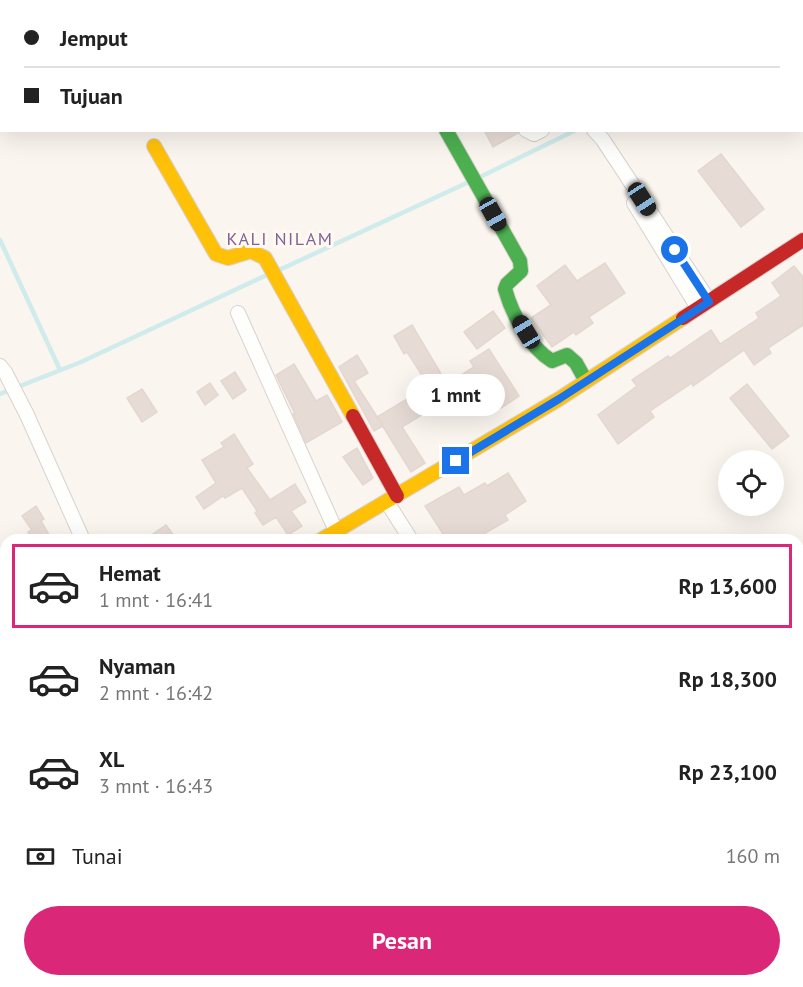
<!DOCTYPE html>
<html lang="id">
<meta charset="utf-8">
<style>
:root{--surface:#fff;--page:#f6f6f6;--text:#222;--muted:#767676;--line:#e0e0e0;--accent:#db2777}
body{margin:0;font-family:"PT Sans",sans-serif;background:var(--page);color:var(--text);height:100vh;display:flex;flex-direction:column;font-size:22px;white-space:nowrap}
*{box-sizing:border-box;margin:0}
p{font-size:20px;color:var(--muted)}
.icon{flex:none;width:33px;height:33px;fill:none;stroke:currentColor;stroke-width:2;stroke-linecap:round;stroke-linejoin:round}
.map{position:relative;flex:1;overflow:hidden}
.details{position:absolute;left:0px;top:534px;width:804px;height:453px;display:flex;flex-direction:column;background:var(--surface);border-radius:18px 18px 0 0;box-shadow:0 6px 24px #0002}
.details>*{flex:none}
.banner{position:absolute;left:0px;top:0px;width:804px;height:132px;box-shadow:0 6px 24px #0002;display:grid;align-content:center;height:132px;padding:0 24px;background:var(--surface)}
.buttons{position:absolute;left:718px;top:450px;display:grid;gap:12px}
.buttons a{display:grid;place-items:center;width:66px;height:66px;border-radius:50%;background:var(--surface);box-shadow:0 6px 24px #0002;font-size:30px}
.end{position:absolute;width:27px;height:27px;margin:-14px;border:8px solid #1a73e8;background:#fff;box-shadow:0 0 0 3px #fff}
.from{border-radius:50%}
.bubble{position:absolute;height:42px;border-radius:21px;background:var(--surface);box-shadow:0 6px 24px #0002;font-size:20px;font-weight:700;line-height:42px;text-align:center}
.car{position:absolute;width:18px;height:36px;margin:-18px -9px;border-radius:8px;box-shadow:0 0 4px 2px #0007;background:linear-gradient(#222 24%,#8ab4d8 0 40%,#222 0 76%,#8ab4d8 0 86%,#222 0)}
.banner b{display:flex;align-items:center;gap:21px;height:57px;font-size:22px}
.banner b+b{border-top:2px solid var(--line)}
.banner i{width:15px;height:15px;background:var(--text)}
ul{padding:10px 0 0;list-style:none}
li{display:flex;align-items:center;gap:18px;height:84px;margin:0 12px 9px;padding:0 12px;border:3px solid transparent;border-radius:0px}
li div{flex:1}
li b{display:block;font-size:22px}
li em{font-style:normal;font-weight:700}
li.on{border-color:var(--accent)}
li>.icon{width:54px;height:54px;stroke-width:1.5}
.pay{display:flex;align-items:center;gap:15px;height:66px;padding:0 24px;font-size:22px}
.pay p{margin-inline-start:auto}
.button{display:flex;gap:12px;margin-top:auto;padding:12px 24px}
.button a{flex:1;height:69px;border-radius:36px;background:var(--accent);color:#fff;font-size:24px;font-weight:700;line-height:69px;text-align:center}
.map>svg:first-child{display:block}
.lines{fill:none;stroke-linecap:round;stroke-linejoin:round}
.stream{stroke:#cfebec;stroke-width:4.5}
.building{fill:#e7dcd5;stroke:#e3d7d0;stroke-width:1.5}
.street-casing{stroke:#d9d2cd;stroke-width:16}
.fast-casing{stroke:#dad0cb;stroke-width:16}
.slow-casing{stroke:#dad0cb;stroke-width:16}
.jam-casing{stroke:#dad0cb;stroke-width:16}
.street{stroke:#fefefd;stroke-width:14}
.fast{stroke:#4caf50;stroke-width:14}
.slow{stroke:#ffc107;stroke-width:14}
.jam{stroke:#c62828;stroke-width:14}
.route{stroke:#1a73e8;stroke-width:8}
.labels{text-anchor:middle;stroke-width:6;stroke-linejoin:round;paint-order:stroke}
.quarter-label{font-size:18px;letter-spacing:1.5px;fill:#816397;stroke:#fff9f2}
</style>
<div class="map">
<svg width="803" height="987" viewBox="0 0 803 987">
<rect width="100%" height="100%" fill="#faf5ef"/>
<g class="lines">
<g class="stream">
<path d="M799 2 801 0"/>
<path d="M478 178 576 130"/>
<path d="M0 240 60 370"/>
<path d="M277 271 471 181"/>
<path d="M0 394 81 362 269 274"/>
</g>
</g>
<g class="building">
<path d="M484 130H517L518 133 493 147Z"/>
<path d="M721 154 764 209 741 227 698 171Z"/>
<path d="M605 263 625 293 589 317 593 323 576 335 574 332 552 347 531 318 551 305 537 286 565 265 577 281Z"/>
<path d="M794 266 803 277V325L768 348 771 353 754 365 744 350 693 386 692 383 650 411 654 417 618 444 598 415 637 386 632 380 668 356 670 358 711 330 720 344 759 318 756 313 781 296 772 283Z"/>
<path d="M493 311 505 328 477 349 464 332Z"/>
<path d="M412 325 447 384 474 367 470 361 489 349 519 396 501 408 486 385 441 413 436 406 402 427 425 463 411 472 377 417 429 386 407 352 404 354 394 336Z"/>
<path d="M357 355 368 373 354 381 383 426 374 431 339 367Z"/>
<path d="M294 364 316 401 327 395 342 422 306 443 293 414H295L276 375Z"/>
<path d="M235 372 246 390 233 399 221 381Z"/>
<path d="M210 383 218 395 205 405 197 392Z"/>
<path d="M747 384 789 436 772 449 730 398Z"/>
<path d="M142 389 157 412 142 422 127 398Z"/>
<path d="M234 434 253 464 247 468 270 500 295 484 306 502 291 511 302 526 288 535 276 517 263 525 255 513 257 511 242 488 225 498 223 496 204 509 196 497 216 483 202 460 224 447 221 443Z"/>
<path d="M357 448 373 478 363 485 343 457Z"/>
<path d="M508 473 526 501 505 515 508 520 473 540H447L425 506 459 487 464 495 485 483 487 486Z"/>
<path d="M36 506 44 519 41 521 52 540H33L28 532 32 530 22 516Z"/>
<path d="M166 525 177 540H144Z"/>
</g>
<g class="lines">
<defs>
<g id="street">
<path d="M443 0 444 2"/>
<path d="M548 0 549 2"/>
<path d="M526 130 534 134 542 130"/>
<path d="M594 130 603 140 709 301"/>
<path d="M634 203 698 308"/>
<path d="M238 313 336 531"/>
<path d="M0 366 5 372 27 415 83 540"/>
<path d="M387 502 411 540"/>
<path d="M798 805 803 809"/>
<path d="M355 981 357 987"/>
<path d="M714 981 721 987"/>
<path d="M683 987 686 981"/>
</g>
<g id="fast">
<path d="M446 130 520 261 521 271 507 284 505 289C512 314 529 347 552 361L567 355 576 363 586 381"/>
<path d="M0 720 6 717"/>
</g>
<g id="slow">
<path d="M154 146 216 254 228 258 251 251 265 258 353 416"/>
<path d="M321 540 559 399 683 318"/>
</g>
<g id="jam">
<path d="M683 318 803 240"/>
<path d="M353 416 397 496"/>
</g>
</defs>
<use href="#street" class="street-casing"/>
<use href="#fast" class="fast-casing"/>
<use href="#slow" class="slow-casing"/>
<use href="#jam" class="jam-casing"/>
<use href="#street" class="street"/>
<use href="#fast" class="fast"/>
<use href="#slow" class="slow"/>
<use href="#jam" class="jam"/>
</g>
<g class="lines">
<path class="route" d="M456 461 559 399 709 302 675 250"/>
</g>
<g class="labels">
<g class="quarter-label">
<text x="280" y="245">KALI NILAM</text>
</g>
</g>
</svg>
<div class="buttons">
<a><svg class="icon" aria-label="locate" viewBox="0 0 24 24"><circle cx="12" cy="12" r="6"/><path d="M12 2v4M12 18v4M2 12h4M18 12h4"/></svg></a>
</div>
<i class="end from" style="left:675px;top:250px"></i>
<i class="end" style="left:456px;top:461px"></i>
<div class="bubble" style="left:406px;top:374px;width:99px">1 mnt</div>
<i class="car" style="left:642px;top:199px;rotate:147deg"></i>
<i class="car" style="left:493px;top:214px;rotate:151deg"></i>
<i class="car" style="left:526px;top:332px;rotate:329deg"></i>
<div class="banner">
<b><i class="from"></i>Jemput</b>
<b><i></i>Tujuan</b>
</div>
<section class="details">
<ul>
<li class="on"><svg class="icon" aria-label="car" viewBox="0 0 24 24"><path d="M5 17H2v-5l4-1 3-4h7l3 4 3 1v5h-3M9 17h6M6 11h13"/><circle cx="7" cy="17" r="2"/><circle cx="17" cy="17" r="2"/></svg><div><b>Hemat</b><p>1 mnt · 16:41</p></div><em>Rp 13,600</em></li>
<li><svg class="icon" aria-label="car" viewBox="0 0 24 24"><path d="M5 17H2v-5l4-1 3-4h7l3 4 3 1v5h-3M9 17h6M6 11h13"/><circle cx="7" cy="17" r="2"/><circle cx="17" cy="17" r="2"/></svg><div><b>Nyaman</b><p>2 mnt · 16:42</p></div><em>Rp 18,300</em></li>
<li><svg class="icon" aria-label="car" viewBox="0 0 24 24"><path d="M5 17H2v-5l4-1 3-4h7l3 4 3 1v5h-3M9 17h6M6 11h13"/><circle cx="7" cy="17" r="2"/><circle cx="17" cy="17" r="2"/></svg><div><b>XL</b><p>3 mnt · 16:43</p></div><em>Rp 23,100</em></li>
</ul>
<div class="pay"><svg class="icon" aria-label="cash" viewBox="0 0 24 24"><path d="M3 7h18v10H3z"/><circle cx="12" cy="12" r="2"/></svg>Tunai<p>160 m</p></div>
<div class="button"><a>Pesan</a></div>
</section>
</div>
